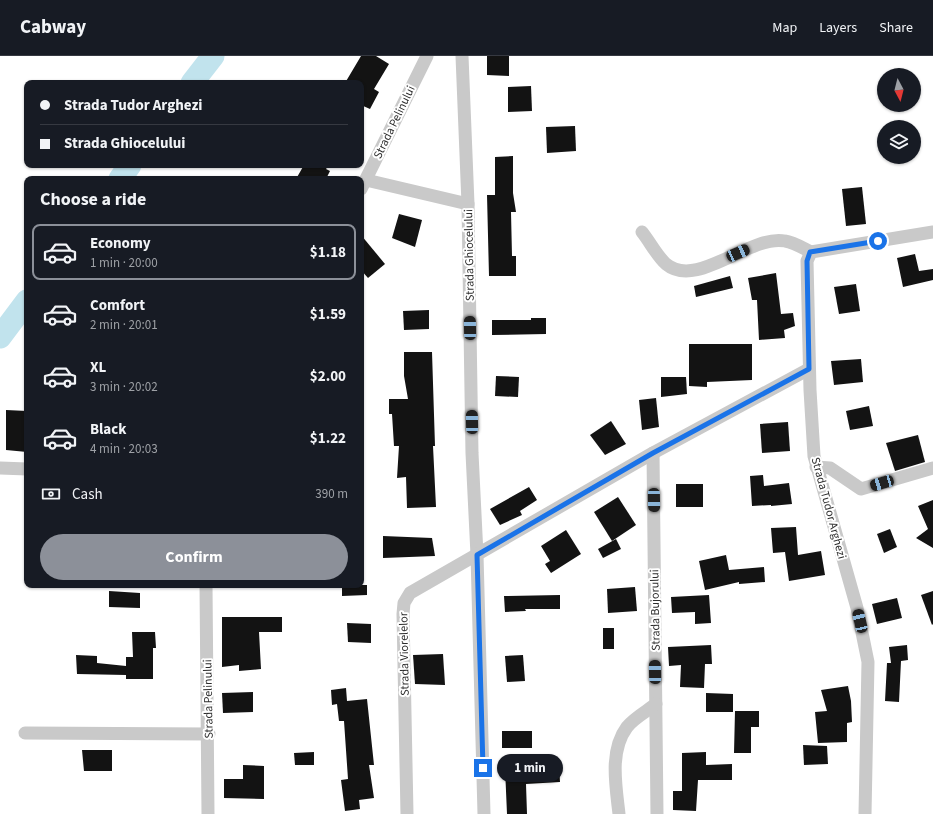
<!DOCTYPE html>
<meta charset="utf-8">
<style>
:root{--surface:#171b24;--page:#20242c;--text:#f1f3f6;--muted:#9ea1a6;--line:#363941;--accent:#8c9099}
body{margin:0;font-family:"Source Sans 3",sans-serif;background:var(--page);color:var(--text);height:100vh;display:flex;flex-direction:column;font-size:15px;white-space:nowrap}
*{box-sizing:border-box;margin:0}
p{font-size:13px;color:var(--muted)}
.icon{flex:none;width:22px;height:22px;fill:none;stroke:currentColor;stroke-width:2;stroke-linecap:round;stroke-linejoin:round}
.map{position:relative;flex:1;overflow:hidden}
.details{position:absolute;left:24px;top:120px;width:340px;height:412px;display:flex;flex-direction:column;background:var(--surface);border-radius:8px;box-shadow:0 1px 3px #0004}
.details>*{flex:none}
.guide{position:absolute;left:24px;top:24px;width:340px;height:88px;border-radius:8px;box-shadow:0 1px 3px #0004;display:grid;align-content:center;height:88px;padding:0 16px;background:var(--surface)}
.needle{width:26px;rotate:173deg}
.controls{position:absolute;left:877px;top:12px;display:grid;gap:8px}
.controls a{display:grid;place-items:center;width:44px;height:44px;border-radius:50%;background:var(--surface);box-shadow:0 1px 3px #0004;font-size:20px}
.end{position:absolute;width:18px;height:18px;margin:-9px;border:5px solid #1a73e8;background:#fff;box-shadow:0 0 0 2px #fff}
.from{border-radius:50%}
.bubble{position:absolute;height:28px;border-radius:14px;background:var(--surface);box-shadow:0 1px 3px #0004;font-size:13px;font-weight:700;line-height:28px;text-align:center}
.car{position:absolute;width:12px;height:24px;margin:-12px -6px;border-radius:5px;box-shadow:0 0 3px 1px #0007;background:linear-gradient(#222 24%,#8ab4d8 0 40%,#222 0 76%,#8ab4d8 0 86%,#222 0)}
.guide b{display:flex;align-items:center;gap:14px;height:38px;font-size:15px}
.guide b+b{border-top:1px solid var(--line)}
.guide i{width:10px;height:10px;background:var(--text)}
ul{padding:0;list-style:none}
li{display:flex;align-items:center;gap:12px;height:56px;margin:0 8px 6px;padding:0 8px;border:2px solid transparent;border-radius:8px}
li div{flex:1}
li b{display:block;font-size:15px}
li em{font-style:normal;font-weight:700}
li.on{border-color:var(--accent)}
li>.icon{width:36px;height:36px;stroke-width:1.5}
h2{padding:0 16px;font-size:18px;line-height:48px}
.pay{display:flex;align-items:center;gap:10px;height:44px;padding:0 16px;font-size:15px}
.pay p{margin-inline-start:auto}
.cta{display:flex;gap:8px;margin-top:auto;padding:8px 16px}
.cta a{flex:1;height:46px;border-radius:24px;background:var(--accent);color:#fff;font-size:16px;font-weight:700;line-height:46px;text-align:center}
header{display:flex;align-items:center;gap:24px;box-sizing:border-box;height:56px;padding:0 20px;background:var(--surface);border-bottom:1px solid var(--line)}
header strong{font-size:19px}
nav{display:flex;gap:22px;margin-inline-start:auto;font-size:14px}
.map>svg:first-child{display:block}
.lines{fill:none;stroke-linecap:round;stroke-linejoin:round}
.river{stroke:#c1e3ed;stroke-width:23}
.building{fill:#131313}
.minor{stroke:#c9c9c9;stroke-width:13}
.route{stroke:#1a73e8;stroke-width:5}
.labels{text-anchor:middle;stroke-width:4;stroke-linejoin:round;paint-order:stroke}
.street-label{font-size:12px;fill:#2c2c2c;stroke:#fff}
</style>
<header>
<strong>Cabway</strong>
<nav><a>Map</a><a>Layers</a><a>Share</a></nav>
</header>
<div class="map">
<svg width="933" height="758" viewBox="0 0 933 758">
<rect width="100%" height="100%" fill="#fff"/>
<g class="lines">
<g class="river">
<path d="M192 27 213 0"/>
<path d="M120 123 130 109"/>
<path d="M0 281 27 245"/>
</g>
</g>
<g class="building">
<path d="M361 0H376L389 8 374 33 379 36 370 53 361 49V27H345Z"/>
<path d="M487 0H509V20L487 19Z"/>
<path d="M531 30 532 55 508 56V31Z"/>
<path d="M575 70 576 95 547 97 546 71Z"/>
<path d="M513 100V137L516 156H511L512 200H516V220H489L487 139H495V101Z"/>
<path d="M304 109H329L326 113 330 115 326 123H296Z"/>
<path d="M862 131 866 168 846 170 842 133Z"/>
<path d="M399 158 422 164 415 191 392 182Z"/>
<path d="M361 179 385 208 368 222 361 214Z"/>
<path d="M915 198 919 215 933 213V224L903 231 897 202Z"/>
<path d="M776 217 781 258 793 257 795 270 784 274 785 282 759 284 757 244H752L748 222Z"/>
<path d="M730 220 733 232 696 241 694 230Z"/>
<path d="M856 228 860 255 839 258 834 231Z"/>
<path d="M429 254V273L404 274 403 255Z"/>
<path d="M531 262H546V278L492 279V264H531Z"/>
<path d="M689 288H752V324L707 326V331L689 330Z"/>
<path d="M404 296H432L435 390H433L436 451 407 452 406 421 397 422 399 390H394L392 358H389V343H408L404 320Z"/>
<path d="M861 303 863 326 834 329 831 305Z"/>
<path d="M496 320 519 321 518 341 495 340Z"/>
<path d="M661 321H686L687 338 661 341Z"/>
<path d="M656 342 659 371 642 374 639 344Z"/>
<path d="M869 350 873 370 850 374 846 355Z"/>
<path d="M6 354 27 355V396L6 394Z"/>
<path d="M611 365 626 388 605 399 590 379Z"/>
<path d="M788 366 790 395 762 397 760 368Z"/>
<path d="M918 379 925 406 895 415 886 387Z"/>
<path d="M763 419 764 430 789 427 792 448 771 450V449L752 450 750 420Z"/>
<rect x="676" y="428" width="27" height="23"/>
<path d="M529 431 537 444 520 455 522 459 500 469 490 453Z"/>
<path d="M618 441 636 469 612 485 594 456Z"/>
<path d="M933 444V492L916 482 928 473 918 450Z"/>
<path d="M796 471 798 499 821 495 825 519 789 525 785 496 773 497 771 472Z"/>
<path d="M890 473 897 491 884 497 877 478Z"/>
<path d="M566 474 581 498 551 517 545 508 550 505 541 490Z"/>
<path d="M383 480 432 482 435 500 383 502Z"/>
<path d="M616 483 621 493 603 502 598 493Z"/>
<path d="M726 499 729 514 764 511 765 526 739 528V526L705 534 699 505Z"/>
<path d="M342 529H367V539L342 540Z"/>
<path d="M635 531 637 555 608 557 607 533Z"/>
<path d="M109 535 140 537V552L109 551Z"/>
<path d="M933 535V568L932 569 921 539Z"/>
<path d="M560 539V553H525L526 555 505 556 504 540Z"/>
<path d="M709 539 711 567 695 568V556L672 557 671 541Z"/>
<path d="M897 542 902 562 877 568 872 548Z"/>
<path d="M222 561H282V576H259L261 613 239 615V609L222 611Z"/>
<path d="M347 567 371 568V587L348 586Z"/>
<rect x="603" y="572" width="11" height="21"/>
<path d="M132 576H155L156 592H153V623H126V619L77 618 76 599 97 600V607L126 610V601H133Z"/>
<path d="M711 589 712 608H705L704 632 680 631 681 609 669 610 668 591Z"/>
<path d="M907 589 908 604 901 605 899 646 885 645 887 607H891L889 591Z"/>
<path d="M443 598 445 629 415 628 413 599Z"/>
<path d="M523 599 525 625 507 626 505 600Z"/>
<path d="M848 630 851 645 852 666 847 667V686L818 687 815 656 827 655 821 634Z"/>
<path d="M346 632 347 645 367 643 374 709H369L374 742 359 744 360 753 345 755 341 724 348 723 344 665H339L337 648 332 649 331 634Z"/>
<path d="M253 636V656L223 657 222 637Z"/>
<path d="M706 637 733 638V656H706Z"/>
<path d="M735 655H759V671H751V697H734Z"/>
<rect x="502" y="675" width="30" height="17"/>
<path d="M803 689 827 690 828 708 804 709Z"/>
<path d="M82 694H112V715H84Z"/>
<path d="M314 696V709H295L294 697Z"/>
<path d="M706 696V709L732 708V724H698L696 755 673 754V735H682V697Z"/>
<path d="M243 709 264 710V743L224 742V723H243Z"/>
<path d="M559 710 560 726 526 728 527 758H507L505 712Z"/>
</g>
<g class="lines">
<g class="minor">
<path d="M462 0 468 148 472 397 477 499 484 758"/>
<path d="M366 124 468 148"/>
<path d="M361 133 427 0"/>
<path d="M642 176C650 186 657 200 666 208 697 234 750 178 785 185 793 186 803 192 811 196"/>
<path d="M653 397 657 758"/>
<path d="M816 411 830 412 861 433 933 412"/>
<path d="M0 412 27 413"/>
<path d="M206 529 208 758"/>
<path d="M25 677 209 678"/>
<path d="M407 758 403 558 404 547 410 537 653 397 809 313"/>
<path d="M619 758C616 730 609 695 627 671 634 662 647 655 656 648"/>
<path d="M865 758 868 606 857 552 814 400 810 334 807 205 811 196 933 176"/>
</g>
</g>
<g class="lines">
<path class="route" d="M483 712 477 499 653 397 809 313 807 205 810 196 878 185"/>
</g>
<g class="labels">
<g class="street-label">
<text transform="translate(394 66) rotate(-64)" y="4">Strada Pelinului</text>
<text transform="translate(469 199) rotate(-91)" y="4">Strada Ghiocelului</text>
<text transform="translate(829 452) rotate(75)" y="4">Strada Tudor Arghezi</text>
<text transform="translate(655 554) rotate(-91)" y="4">Strada Bujorului</text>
<text transform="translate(404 598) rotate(-91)" y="4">Strada Viorelelor</text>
<text transform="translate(208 643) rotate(-91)" y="4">Strada Pelinului</text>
</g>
</g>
</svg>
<div class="controls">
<a><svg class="needle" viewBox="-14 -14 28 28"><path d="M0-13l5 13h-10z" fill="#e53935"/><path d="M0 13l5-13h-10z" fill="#9ea1a6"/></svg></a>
<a><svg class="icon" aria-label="layers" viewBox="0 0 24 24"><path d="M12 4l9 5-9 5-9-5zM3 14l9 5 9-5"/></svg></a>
</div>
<i class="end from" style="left:878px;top:185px"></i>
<i class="end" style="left:483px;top:712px"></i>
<div class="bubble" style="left:497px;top:698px;width:66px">1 min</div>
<i class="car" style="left:738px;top:197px;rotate:66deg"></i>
<i class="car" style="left:470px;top:272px;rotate:359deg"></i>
<i class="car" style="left:472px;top:366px;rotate:359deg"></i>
<i class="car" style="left:882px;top:427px;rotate:254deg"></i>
<i class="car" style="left:654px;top:444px;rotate:179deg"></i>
<i class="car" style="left:860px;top:565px;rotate:347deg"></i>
<i class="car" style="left:655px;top:616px;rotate:359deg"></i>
<div class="guide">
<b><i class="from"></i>Strada Tudor Arghezi</b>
<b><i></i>Strada Ghiocelului</b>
</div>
<section class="details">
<h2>Choose a ride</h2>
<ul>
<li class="on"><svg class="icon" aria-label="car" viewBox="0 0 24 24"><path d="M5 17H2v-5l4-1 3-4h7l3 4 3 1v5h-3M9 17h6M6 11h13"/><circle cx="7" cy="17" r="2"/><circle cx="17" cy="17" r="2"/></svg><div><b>Economy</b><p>1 min · 20:00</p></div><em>$1.18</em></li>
<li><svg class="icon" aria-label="car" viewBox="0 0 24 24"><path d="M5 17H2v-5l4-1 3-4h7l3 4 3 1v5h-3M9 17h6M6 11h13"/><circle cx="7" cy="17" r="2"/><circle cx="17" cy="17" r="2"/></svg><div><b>Comfort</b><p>2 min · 20:01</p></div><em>$1.59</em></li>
<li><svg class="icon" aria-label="car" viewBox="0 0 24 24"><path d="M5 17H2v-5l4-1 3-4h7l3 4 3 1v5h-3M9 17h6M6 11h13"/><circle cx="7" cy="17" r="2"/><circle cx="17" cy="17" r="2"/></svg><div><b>XL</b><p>3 min · 20:02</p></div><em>$2.00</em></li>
<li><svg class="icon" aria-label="car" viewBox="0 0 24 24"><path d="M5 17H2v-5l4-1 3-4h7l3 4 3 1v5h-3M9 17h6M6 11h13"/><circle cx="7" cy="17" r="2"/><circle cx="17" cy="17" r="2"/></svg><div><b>Black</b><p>4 min · 20:03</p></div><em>$1.22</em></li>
</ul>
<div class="pay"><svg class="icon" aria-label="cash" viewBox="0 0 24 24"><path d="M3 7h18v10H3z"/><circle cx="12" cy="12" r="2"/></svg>Cash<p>390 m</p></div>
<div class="cta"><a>Confirm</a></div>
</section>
</div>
